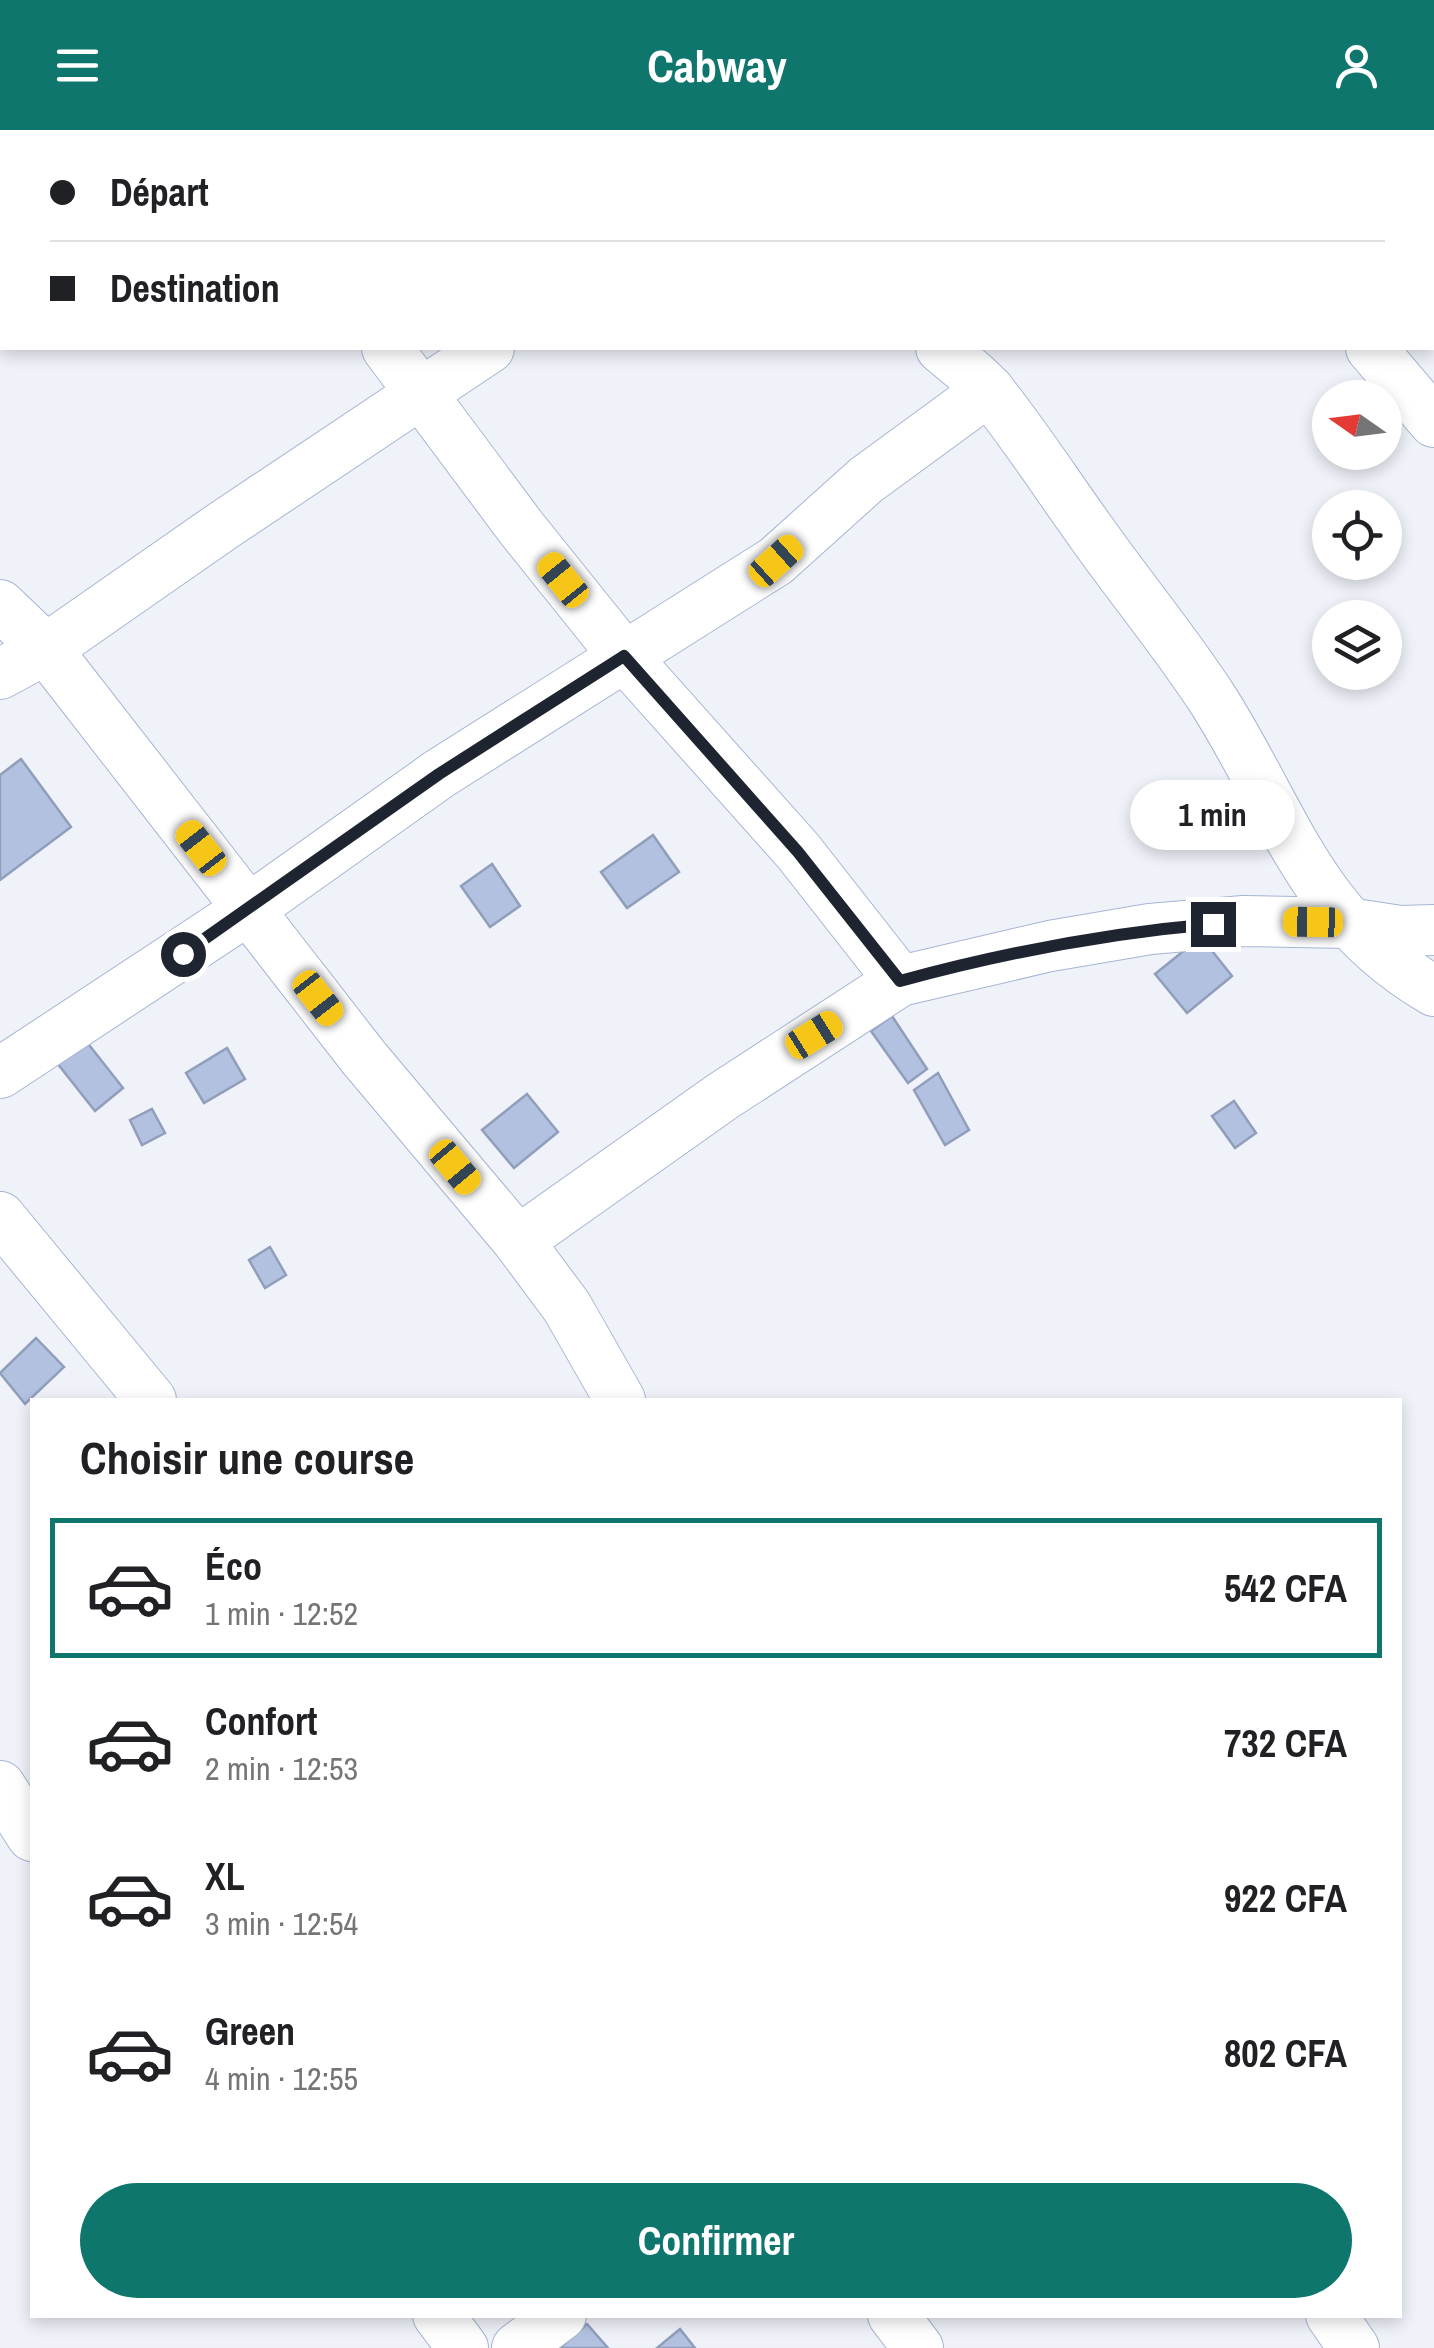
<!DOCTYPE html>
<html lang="fr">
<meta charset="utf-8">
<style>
:root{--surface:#fff;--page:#f6f6f6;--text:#202124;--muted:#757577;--line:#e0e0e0;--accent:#0f766e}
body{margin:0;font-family:"Archivo Narrow",sans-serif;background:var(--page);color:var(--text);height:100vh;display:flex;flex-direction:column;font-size:38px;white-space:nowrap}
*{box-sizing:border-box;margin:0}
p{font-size:32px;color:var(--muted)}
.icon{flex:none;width:55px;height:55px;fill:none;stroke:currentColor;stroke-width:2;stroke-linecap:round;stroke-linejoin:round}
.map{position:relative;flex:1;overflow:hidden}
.panel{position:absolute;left:30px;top:1268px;width:1372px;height:920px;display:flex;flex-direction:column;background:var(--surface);border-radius:0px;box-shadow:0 5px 15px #0003}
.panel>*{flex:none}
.top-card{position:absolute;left:0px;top:0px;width:1435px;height:220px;box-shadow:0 5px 15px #0003;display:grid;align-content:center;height:220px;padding:0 50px;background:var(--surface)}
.needle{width:65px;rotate:284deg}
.fabs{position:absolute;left:1312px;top:250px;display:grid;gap:20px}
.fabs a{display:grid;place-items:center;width:90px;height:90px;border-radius:50%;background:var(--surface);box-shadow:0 5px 15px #0003;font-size:50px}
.end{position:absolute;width:45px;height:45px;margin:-22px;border:12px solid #1f2530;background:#fff;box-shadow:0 0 0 5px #fff}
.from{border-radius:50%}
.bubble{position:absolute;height:70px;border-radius:35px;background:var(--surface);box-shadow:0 5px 15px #0003;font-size:32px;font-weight:700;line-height:70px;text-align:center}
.car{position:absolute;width:30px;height:60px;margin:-30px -15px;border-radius:12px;box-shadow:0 0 8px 2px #0007;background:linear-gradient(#f5c518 24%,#345 0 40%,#f5c518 0 76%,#345 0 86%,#f5c518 0)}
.top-card b{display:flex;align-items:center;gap:35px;height:95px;font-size:38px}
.top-card b+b{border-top:2px solid var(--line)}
.top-card i{width:25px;height:25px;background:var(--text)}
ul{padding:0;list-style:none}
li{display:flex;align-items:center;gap:30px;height:140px;margin:0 20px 15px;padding:0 30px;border:5px solid transparent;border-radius:0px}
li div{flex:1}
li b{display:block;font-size:38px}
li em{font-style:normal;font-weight:700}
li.current{border-color:var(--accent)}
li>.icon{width:90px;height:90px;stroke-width:1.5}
h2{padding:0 50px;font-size:45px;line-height:120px}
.action{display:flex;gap:20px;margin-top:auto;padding:20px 50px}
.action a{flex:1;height:115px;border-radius:60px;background:var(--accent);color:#fff;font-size:40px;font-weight:700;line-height:115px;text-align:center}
header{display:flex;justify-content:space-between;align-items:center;height:130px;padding:0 50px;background:var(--accent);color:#fff;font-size:45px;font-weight:700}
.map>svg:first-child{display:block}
.building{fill:#b2c1e0;stroke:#909ebc;stroke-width:2.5}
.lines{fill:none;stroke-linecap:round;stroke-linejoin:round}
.minor-casing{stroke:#a6b5d3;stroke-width:52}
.minor{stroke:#fff;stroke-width:50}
.route{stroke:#1f2530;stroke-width:12}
</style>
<header><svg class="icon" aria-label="menu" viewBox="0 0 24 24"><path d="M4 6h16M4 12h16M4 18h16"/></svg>Cabway<svg class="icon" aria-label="person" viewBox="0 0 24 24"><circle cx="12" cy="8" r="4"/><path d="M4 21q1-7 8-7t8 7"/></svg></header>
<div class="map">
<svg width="1434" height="2218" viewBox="0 0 1434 2218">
<rect width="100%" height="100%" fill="#eff2f9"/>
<g class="building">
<path d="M21 629 71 697 0 750V645Z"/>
<path d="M653 705 679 742 627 778 601 742Z"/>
<path d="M492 734 520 776 490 797 461 756Z"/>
<path d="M1201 807 1232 846 1187 883 1155 844Z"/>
<path d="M892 886 927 939 908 953 871 901Z"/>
<path d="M86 911 123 958 95 981 57 933Z"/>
<path d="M227 918 245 949 204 973 186 943Z"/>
<path d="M938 943 969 1000 945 1015 914 960Z"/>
<path d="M527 964 558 1002 514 1038 482 1000Z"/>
<path d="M1234 971 1256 1003 1235 1018 1212 986Z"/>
<path d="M152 979 165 1003 142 1015 130 990Z"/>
<path d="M270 1117 286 1145 265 1158 249 1130Z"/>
<path d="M36 1208 64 1237 25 1274 0 1243Z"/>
<path d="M587 2194 608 2218H560Z"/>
<path d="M680 2199 695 2218H657Z"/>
</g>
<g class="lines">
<defs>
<g id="minor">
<path d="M233 0 235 2"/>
<path d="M714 0 716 2"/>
<path d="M1185 0 1187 2"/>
<path d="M60 2 64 0"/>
<path d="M1076 2 1080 0"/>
<path d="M1315 2 1323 0"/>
<path d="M0 36 2 35"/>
<path d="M387 218 522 399 624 526 798 721 900 851"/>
<path d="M941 218C957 232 977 246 991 263 1027 308 1059 358 1093 405 1132 460 1176 513 1213 570 1285 683 1309 788 1434 861"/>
<path d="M1371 218 1434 292"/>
<path d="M0 475 46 519 364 928 518 1111 567 1177 620 1270"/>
<path d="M0 544 46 519 224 395 489 218"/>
<path d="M0 943 249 779 439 644 776 431 866 350 989 260"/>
<path d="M0 1087 151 1270"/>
<path d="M518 1111 723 966 900 851 1050 816 1150 799 1244 791 1348 793 1400 801 1434 800"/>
<path d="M0 1656 32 1706"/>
<path d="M438 2185 463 2218"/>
<path d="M893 2185 918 2218"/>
<path d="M1331 2185 1354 2218"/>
<path d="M517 2218 561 2185"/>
</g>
</defs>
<use href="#minor" class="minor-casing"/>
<use href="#minor" class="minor"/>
</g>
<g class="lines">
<path class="route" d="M183 824 439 644 624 526 798 722 900 851C1003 823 1107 803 1213 794"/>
</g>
</svg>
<div class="fabs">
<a><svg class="needle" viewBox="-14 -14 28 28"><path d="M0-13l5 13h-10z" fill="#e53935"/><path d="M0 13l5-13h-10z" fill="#757577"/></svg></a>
<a><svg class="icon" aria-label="locate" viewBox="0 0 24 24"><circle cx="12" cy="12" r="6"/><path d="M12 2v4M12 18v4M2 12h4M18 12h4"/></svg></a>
<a><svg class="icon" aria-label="layers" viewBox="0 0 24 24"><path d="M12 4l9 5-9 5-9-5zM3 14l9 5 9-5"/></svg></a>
</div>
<i class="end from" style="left:183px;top:824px"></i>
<i class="end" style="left:1213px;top:794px"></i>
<div class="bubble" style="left:1130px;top:650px;width:165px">1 min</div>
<i class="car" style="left:776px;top:431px;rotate:48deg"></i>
<i class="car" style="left:563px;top:450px;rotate:321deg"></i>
<i class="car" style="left:201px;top:718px;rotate:322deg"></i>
<i class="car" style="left:1313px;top:792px;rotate:271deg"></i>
<i class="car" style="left:318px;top:868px;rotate:142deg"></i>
<i class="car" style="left:814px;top:905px;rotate:58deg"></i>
<i class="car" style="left:455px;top:1037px;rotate:140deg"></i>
<div class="top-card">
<b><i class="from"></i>Départ</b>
<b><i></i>Destination</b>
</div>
<section class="panel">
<h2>Choisir une course</h2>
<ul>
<li class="current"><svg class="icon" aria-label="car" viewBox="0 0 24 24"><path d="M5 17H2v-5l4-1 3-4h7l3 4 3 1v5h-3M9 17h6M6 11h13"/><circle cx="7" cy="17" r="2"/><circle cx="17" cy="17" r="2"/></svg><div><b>Éco</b><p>1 min · 12:52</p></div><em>542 CFA</em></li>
<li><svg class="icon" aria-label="car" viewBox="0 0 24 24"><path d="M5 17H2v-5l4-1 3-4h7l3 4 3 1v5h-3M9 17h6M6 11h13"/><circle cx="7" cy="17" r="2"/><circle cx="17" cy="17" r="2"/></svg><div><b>Confort</b><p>2 min · 12:53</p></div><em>732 CFA</em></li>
<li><svg class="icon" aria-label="car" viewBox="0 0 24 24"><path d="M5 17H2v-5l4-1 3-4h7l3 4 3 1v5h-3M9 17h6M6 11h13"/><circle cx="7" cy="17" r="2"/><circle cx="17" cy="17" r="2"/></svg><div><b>XL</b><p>3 min · 12:54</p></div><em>922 CFA</em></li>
<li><svg class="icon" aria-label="car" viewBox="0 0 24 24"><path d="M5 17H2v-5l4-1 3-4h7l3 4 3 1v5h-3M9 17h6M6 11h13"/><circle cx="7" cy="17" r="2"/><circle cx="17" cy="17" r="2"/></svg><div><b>Green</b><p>4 min · 12:55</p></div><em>802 CFA</em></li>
</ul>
<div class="action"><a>Confirmer</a></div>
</section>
</div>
